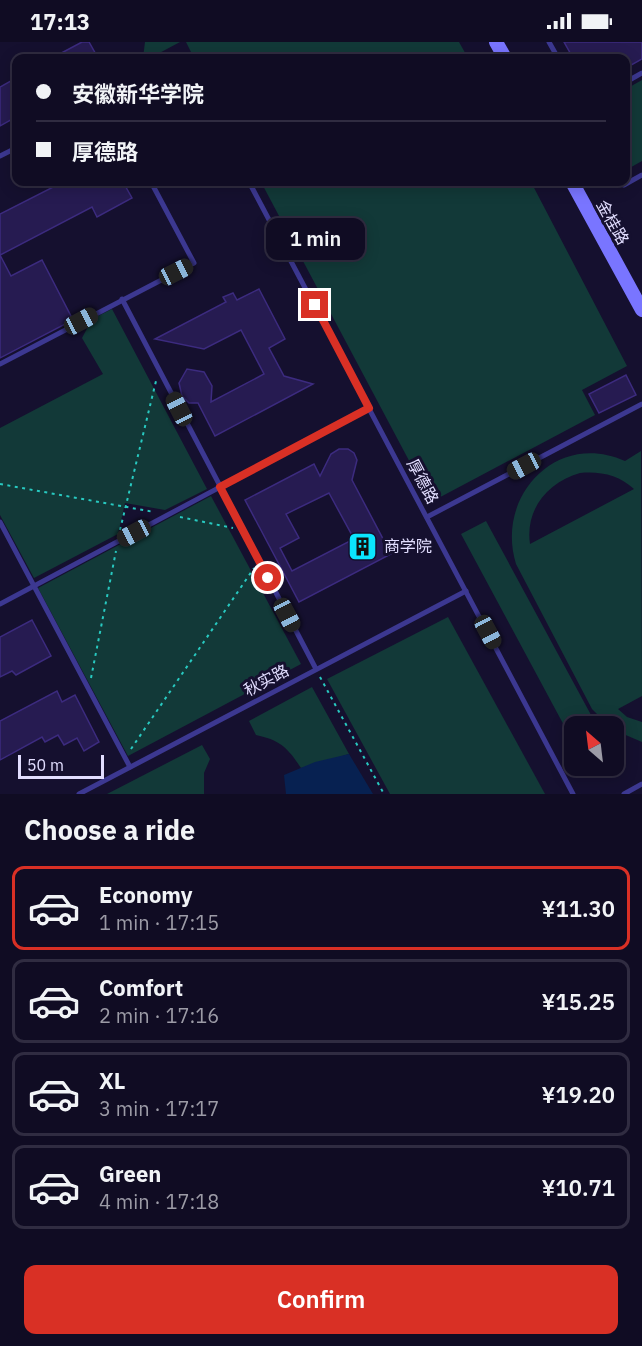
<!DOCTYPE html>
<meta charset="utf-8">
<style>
:root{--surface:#100c23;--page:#1e1a30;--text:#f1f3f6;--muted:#9c9ba6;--line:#302c41;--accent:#d93025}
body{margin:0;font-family:"IBM Plex Sans","Noto Sans SC",sans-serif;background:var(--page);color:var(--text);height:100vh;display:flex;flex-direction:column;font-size:22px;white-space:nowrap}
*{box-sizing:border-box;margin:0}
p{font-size:20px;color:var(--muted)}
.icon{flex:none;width:33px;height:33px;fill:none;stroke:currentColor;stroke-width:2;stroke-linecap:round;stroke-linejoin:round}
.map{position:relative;height:752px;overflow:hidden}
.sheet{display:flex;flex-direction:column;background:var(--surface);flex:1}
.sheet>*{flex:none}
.guide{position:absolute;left:12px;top:12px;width:618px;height:132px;border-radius:12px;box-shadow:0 3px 15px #0003,0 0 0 2px var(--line);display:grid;align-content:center;height:132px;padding:0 24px;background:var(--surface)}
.needle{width:39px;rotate:332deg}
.fabs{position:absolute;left:564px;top:674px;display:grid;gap:12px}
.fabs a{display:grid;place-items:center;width:60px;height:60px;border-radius:12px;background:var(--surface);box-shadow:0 3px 15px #0003,0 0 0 2px var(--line);font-size:30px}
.scale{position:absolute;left:18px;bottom:15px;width:86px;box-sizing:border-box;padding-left:6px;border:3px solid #e2deff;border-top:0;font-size:16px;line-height:21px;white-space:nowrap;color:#e2deff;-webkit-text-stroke:4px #15102f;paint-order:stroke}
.end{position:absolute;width:27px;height:27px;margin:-14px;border:8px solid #d93025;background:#fff;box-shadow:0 0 0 3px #fff}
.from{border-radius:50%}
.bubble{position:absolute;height:42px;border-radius:12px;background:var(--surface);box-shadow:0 3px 15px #0003,0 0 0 2px var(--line);font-size:20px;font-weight:600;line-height:42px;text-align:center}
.car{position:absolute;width:18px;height:36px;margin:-18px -9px;border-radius:8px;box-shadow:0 0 4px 2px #0007;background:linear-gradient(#222 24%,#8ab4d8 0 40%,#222 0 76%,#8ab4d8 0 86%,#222 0)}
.guide b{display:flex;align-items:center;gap:21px;height:57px;font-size:22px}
.guide b+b{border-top:2px solid var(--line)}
.guide i{width:15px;height:15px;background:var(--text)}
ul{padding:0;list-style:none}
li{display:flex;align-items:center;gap:18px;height:84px;margin:0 12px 9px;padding:0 12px;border:3px solid var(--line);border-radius:12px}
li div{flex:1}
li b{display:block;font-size:22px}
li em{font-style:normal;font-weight:600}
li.current{border-color:var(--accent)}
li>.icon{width:54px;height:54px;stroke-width:1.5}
h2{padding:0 24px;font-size:27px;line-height:72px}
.primary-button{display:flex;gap:12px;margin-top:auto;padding:12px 24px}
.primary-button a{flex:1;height:69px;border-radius:12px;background:var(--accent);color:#fff;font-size:24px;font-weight:600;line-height:69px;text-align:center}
.status{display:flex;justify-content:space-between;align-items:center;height:42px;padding:0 30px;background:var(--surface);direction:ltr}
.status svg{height:16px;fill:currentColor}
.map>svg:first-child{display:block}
.green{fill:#123938;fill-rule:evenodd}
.water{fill:#072151}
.building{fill:#261b51;stroke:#3c2b7f;stroke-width:1.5;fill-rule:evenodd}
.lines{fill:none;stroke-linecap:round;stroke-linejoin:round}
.path{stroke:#28c9c0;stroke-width:2;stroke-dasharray:3 4.5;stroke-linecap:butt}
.lane{stroke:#3c3891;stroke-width:5}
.secondary{stroke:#7975ff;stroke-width:14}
.route{stroke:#d93025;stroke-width:8}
.labels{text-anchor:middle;stroke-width:6;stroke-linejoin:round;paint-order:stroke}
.street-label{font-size:16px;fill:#e2deff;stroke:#15102f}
.poi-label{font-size:16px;fill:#e2deff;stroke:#15102f;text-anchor:start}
</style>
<div class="status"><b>17:13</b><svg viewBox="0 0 49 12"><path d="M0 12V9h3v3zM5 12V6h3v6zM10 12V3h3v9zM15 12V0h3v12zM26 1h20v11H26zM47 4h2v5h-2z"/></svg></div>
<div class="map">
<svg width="642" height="752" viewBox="0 0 642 752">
<rect width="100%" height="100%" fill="#15102f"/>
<g class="green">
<path d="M145 0H180L150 16H143Z"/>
<path d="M186 0H459L468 16H194Z"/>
<path d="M642 38V119L626 128V47Z"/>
<path d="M261 140H531L627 324 582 348 595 373 431 460Z"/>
<path d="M112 267 207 447 165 468 125 461 118 492 34 536 0 473V386L103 332 82 296 92 277Z"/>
<path d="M641 409 642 654 618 667 627 675 642 680V700L614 688V684H609L592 667 516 522C495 454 557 388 625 419ZM580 431C600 429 619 433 634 447L530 502C525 467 548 440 580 431Z"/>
<path d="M211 454 301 622 128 714 38 546Z"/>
<path d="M486 479 597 684H574V702L461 492Z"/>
<path d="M448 575 545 752H390L327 637Z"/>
<path d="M312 645 349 712 301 726C288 706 280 698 256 693L249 679Z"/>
<path d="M202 703 210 717 204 731V752H107Z"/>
</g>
<path class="water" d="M349 712 373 752H286L284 733 315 720Z"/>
<g class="building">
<path d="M82 0H89L98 16H52Z"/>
<path d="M564 0H642V17L626 26V16H573Z"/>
<path d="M16 36V75L0 84V45Z"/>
<path d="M63 140H123L132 156 97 175 92 165 0 213 11 234 42 218 73 278 0 316V172Z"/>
<path d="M259 247 285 297 269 306 284 334 313 342 215 394 198 361H189L182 354 179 341 187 327 204 330 212 344 211 360 264 332 241 288 204 307 155 297 226 260 223 255 233 251 237 258Z"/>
<path d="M626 333 636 353 599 371 589 352Z"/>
<path d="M339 407H348L354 411 357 418 352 438 391 512 299 560 245 458 314 422 320 434 331 412ZM329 451 354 497 292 529 280 506 299 496 286 472Z"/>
<path d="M32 578 51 614 16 633 12 629 0 635V595Z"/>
<path d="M57 649 62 660 75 653 99 700 84 709 77 696 64 703 58 693 45 700 42 695 0 718V679Z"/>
</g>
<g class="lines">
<g class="path">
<path d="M0 442 154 470"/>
<path d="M180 475 233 486"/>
<path d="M120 488 156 339"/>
<path d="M320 635 384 752"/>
<path d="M91 636 116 509"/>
<path d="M131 707 254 526"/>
</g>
<g class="lane">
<path d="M549 0 558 16"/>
<path d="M626 40 642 31"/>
<path d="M0 114 16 106"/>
<path d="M249 140 573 752"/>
<path d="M622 140 624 143 642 133"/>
<path d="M122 257 316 627"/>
<path d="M0 322 194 221 151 140"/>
<path d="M427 475 642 362"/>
<path d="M0 480 130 725"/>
<path d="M0 562 369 366"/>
<path d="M79 752 466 549"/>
<path d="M624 752 642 742"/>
</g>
<g class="secondary">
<path d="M496 0 505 16"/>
<path d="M572 140 642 268"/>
</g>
</g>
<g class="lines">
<path class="route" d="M268 536 220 445 369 366 315 263"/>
</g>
<defs>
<symbol id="building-square" viewBox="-11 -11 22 22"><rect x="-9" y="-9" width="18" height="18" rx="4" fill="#0ae5ff" stroke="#15102f"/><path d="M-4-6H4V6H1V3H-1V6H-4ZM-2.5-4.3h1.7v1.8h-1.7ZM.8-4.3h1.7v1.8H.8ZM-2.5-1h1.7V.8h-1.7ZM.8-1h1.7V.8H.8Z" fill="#111"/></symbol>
</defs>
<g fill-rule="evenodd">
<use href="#building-square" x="346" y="488" width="33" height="33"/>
</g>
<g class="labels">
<g class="street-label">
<text transform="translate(613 180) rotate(61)" y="6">金桂路</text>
<text transform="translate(423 439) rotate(62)" y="6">厚德路</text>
<text transform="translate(266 638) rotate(-28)" y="6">秋实路</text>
</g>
<g class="poi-label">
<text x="384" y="510">商学院</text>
</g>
</g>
</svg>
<div class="fabs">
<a><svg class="needle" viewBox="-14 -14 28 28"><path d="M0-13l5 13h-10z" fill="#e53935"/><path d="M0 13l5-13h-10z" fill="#9c9ba6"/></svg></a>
</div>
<div class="scale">50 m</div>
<i class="end from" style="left:268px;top:536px"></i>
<i class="end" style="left:315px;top:263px"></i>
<div class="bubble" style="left:266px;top:176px;width:99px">1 min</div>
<i class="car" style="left:176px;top:230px;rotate:63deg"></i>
<i class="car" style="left:81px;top:279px;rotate:62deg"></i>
<i class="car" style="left:179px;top:367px;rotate:333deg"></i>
<i class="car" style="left:524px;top:424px;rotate:242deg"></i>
<i class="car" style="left:134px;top:491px;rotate:242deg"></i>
<i class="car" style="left:287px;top:573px;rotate:152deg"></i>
<i class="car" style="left:488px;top:590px;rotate:152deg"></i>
<div class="guide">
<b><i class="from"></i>安徽新华学院</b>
<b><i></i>厚德路</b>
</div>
</div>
<section class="sheet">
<h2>Choose a ride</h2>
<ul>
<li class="current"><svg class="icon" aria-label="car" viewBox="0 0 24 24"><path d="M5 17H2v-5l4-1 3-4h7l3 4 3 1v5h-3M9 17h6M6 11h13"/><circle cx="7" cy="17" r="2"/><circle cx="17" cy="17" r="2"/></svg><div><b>Economy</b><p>1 min · 17:15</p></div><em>¥11.30</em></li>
<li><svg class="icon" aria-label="car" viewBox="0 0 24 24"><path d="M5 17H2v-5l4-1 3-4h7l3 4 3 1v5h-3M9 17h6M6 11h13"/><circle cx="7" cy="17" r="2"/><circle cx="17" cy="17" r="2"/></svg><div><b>Comfort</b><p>2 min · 17:16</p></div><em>¥15.25</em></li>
<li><svg class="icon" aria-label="car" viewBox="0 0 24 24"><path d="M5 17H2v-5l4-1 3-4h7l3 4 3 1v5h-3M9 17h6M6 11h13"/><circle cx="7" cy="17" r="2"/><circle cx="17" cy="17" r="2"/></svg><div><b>XL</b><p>3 min · 17:17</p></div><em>¥19.20</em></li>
<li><svg class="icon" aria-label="car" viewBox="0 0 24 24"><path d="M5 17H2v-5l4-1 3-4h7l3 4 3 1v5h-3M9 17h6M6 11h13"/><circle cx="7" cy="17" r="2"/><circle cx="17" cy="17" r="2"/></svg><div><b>Green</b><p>4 min · 17:18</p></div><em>¥10.71</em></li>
</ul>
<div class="primary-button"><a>Confirm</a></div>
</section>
